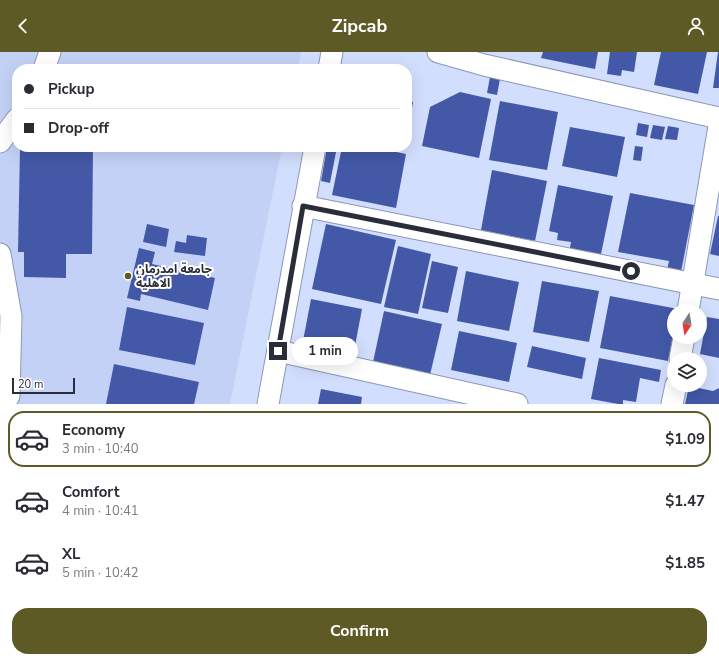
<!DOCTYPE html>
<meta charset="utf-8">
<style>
:root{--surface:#fff;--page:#f7f7f7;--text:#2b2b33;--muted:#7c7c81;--line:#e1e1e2;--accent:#5d5a26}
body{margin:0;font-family:"Nunito Sans","Noto Sans Arabic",sans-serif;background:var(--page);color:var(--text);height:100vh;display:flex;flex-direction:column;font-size:15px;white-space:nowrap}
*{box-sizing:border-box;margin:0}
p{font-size:13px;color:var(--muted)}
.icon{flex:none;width:22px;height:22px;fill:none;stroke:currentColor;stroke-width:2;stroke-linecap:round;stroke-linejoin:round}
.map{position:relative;height:352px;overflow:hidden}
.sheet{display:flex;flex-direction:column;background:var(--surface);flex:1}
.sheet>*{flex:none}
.guide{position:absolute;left:12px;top:12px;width:400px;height:88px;border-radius:16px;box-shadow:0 4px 16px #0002;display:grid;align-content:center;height:88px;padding:0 12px;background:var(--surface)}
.needle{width:26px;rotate:192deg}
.fabs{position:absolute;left:667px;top:252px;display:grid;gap:8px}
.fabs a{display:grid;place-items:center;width:40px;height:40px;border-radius:50%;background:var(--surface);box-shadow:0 4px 16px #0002;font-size:20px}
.scale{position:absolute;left:12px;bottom:10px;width:63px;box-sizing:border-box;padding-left:4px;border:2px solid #292d39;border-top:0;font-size:11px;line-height:14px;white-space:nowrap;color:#292d39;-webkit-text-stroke:3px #fff;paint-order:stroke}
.end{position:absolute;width:18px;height:18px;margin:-9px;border:5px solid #292d39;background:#fff;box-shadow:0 0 0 2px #fff}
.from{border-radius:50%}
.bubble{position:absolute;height:28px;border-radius:14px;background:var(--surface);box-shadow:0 4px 16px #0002;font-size:13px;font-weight:700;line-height:28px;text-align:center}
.guide b{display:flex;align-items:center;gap:14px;height:38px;font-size:15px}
.guide b+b{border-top:1px solid var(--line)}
.guide i{width:10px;height:10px;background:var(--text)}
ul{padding:7px 0 0;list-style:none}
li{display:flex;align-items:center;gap:12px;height:56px;margin:0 8px 6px;padding:0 4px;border:2px solid transparent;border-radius:16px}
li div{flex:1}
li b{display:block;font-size:15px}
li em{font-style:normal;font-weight:700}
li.current{border-color:var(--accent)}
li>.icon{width:36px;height:36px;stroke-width:1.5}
.action{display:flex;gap:8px;margin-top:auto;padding:8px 12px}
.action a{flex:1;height:46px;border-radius:16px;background:var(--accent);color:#fff;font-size:16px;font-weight:700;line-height:46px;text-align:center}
header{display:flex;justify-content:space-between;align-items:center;height:52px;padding:0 12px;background:var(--accent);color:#fff;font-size:18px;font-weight:700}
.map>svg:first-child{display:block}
.built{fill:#c4d1f7}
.building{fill:#4359a7}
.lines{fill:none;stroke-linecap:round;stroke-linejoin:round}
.minor-casing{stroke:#8c97b4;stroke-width:23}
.minor{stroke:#fff;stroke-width:21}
.route{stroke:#292d39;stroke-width:5}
.poi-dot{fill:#5d5a26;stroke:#fff;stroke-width:1.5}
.labels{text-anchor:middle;stroke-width:4;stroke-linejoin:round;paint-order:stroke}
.poi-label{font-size:12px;font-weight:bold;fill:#292d39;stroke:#fff;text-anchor:start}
</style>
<header><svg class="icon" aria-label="back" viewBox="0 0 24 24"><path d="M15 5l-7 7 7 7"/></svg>Zipcab<svg class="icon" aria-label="person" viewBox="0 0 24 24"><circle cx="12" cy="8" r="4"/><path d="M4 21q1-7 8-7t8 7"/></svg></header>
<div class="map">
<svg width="719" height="352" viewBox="0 0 719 352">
<rect width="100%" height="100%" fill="#d2defd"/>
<path class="built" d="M0 0H301L298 17H17V95H282L230 352H0Z"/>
<g class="building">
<path d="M543 0H598L595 17 541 6Z"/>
<path d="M610 0H637L634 20 622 18 621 24 607 22Z"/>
<path d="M661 0H707L698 42 654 33Z"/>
<path d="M718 0H719V36H713Z"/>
<path d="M490 25 500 27 497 43 487 41Z"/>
<path d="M460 40 491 47 479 106 422 94 430 55Z"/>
<path d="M407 49 413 50 408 77H407Z"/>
<path d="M500 49 558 60 547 118 489 108Z"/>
<path d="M638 71 649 73 647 85 636 83Z"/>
<path d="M653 73 665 75 662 88 650 86Z"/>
<path d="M668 74 679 76 677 88 665 87Z"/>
<path d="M570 75 625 85 617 125 562 114Z"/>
<path d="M635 94 643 95 641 109 633 108Z"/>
<path d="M20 95H93L92 202H66V226L24 225V200H18Z"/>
<path d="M327 95H337L330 131 321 129Z"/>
<path d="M342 95H372L406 102 396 156 332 143Z"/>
<path d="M492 118 547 129 535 189 481 178Z"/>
<path d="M558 133 613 144 600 207 569 201 571 190 557 188 558 181 549 179Z"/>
<path d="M630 141 694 153 681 220 667 218 669 209 618 200Z"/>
<path d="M718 164H719V204L710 202Z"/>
<path d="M147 172 169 177 166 195 143 190Z"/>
<path d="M326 172 396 188 381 252 312 237Z"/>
<path d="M187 183 207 186 205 204 174 200 176 189 186 191Z"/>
<path d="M398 194 431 202 418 262 384 255Z"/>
<path d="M139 196 155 200 152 212 215 226 208 258 141 242 140 249 127 246Z"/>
<path d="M432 209 458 215 448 261 422 256Z"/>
<path d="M466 219 519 230 509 279 457 269Z"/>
<path d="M542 229 599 239 589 290 533 280Z"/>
<path d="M610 244 678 257V259H674V279L668 309 600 296Z"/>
<path d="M311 247 362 257 354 299 303 289Z"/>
<path d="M127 255 204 271 195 313 119 298Z"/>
<path d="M384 259 442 272 430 323 373 310Z"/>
<path d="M707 265 719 267V306L700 302Z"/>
<path d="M459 279 517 291 509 330 451 318Z"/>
<path d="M532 294 586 306 582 327 527 315Z"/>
<path d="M599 306 661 318 659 330 640 326 636 350 623 348V352H618L591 347Z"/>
<path d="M114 312 199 330 194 352H106Z"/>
<path d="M689 334 713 339 719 336V352H685Z"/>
<path d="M321 337 362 345 361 352H318Z"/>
</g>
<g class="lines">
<defs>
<g id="minor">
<path d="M438 0 484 13 719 66"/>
<path d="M44 17 50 0"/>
<path d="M329 17 332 0"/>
<path d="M0 90 17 67"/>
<path d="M303 154 719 237"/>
<path d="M0 202 11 264 9 344 3 352"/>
<path d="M688 259 719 74"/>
<path d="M278 299 517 352"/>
<path d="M680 307 684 285"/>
<path d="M268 352 315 95"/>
<path d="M672 352 676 333"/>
</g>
</defs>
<use href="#minor" class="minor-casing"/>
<use href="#minor" class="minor"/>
</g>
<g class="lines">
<path class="route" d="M278 299 303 154 631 219"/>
</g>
<circle class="poi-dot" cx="128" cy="224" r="4"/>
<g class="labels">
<g class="poi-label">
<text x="136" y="221">جامعة امدرمان<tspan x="136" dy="14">الاهلية</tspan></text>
</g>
</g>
</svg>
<div class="fabs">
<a><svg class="needle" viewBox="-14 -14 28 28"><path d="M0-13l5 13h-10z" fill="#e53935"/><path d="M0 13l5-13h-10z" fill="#7c7c81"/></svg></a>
<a><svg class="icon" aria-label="layers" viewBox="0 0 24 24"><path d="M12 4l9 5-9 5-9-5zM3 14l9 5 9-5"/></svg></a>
</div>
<div class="scale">20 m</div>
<i class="end from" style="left:631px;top:219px"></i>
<i class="end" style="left:278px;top:299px"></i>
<div class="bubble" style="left:292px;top:285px;width:66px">1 min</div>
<div class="guide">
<b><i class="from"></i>Pickup</b>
<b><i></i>Drop-off</b>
</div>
</div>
<section class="sheet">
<ul>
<li class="current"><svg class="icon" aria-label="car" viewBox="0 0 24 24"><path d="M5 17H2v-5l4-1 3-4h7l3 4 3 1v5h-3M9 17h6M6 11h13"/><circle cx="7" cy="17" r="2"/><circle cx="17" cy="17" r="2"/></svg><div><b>Economy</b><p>3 min · 10:40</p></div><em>$1.09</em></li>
<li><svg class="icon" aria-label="car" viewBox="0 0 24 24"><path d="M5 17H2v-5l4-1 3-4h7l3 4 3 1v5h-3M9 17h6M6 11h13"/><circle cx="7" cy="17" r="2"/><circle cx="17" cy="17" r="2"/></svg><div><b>Comfort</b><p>4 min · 10:41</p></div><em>$1.47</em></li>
<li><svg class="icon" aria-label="car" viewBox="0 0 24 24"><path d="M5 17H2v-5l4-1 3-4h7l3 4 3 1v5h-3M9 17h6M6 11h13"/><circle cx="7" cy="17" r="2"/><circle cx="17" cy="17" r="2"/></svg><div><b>XL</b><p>5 min · 10:42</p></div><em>$1.85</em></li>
</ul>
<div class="action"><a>Confirm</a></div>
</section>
